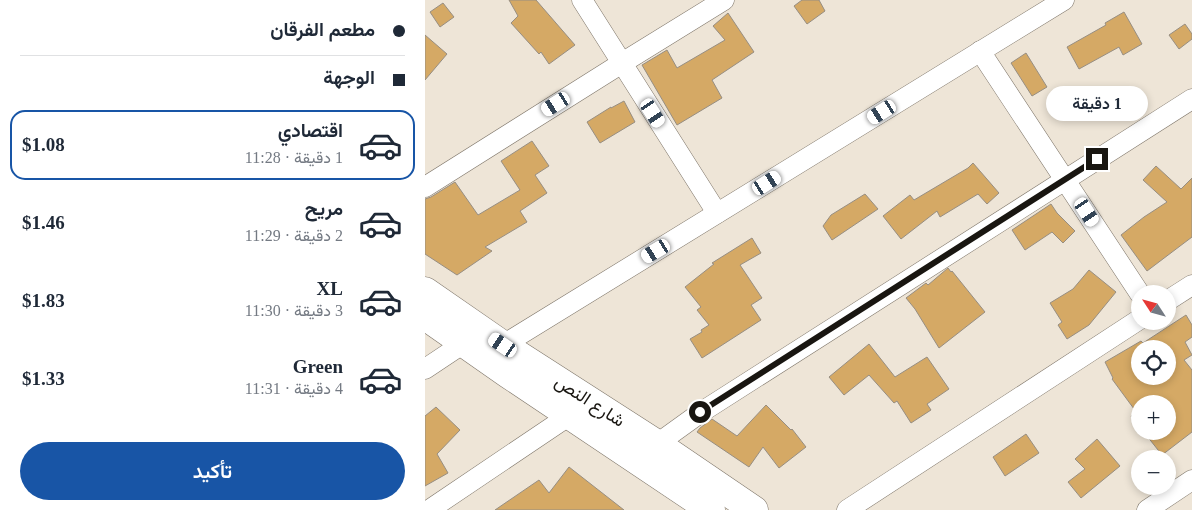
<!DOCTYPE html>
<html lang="ar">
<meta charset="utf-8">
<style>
:root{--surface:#fff;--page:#f6f6f7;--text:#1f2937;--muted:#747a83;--line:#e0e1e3;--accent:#1855a6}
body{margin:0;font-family:"Times New Roman",Vazirmatn,serif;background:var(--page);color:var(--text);direction:rtl;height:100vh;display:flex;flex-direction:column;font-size:19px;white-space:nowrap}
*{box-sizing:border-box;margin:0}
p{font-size:16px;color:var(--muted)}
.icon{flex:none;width:28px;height:28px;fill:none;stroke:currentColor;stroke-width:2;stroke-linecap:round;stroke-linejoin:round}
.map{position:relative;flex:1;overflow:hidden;direction:ltr}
.drawer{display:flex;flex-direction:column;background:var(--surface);width:425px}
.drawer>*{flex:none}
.banner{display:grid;align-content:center;height:110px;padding:0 20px;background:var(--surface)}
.needle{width:32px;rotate:306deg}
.tools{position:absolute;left:706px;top:285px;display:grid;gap:10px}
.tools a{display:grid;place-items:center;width:45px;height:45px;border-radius:50%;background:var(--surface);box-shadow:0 2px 8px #0003;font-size:25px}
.end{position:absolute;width:22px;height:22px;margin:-11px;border:6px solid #191611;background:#fff;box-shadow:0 0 0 2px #fff}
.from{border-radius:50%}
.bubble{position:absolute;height:35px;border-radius:18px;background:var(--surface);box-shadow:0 2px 8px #0003;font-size:16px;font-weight:600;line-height:35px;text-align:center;direction:rtl}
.car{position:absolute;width:15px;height:30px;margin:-15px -8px;border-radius:6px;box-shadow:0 0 4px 1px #0007;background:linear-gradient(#fff 24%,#345 0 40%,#fff 0 76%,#345 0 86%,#fff 0)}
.banner b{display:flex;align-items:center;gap:18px;height:48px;font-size:19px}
.banner b+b{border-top:1px solid var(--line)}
.banner i{width:12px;height:12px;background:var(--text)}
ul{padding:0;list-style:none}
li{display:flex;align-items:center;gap:15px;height:70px;margin:0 10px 8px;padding:0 10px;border:2px solid transparent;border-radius:15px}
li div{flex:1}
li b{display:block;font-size:19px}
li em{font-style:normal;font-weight:600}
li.on{border-color:var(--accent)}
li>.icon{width:45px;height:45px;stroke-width:1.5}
.primary-button{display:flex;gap:10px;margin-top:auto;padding:10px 20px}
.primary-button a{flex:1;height:58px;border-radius:30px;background:var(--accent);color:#fff;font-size:20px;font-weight:600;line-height:58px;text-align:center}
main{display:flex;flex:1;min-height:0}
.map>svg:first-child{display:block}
.building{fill:#d5a965;stroke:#978e82;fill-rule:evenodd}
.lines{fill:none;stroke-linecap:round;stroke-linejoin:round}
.street-casing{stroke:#7f766a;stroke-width:21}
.secondary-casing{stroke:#7f766a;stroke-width:29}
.street{stroke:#fff;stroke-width:20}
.secondary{stroke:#fff;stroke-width:28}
.route{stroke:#191611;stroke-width:6}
.labels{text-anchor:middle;stroke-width:4;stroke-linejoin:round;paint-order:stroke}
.street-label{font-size:18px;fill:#191611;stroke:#fff}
</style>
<main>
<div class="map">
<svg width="767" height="510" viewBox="0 0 767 510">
<rect width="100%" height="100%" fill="#eee5d7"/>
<g class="building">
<path d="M84 0H111L150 45 124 64 116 52 114 54 86 23 93 16Z"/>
<path d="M377 0H394L400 11 382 24 369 6Z"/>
<path d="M18 3 29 17 15 27 5 12Z"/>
<path d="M699 12 717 44 698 55 694 47 654 69 642 47 681 25 680 23Z"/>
<path d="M303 13 329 52 287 80 297 98 252 125 217 65 242 50 252 68 300 40 288 26Z"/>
<path d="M760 24 767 34V39L754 49 744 35Z"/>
<path d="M0 35 22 54 0 80Z"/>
<path d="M601 53 622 87 607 96 586 63Z"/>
<path d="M199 101 210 122 175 143 162 122 186 107V108Z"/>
<path d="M107 141 124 166 110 175 122 193 95 211 102 222 60 247 67 251 32 275 0 254V199L6 197 30 182 53 215 95 190 76 161Z"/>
<path d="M548 163 574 193 562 204 553 194 515 217 512 211 476 239 458 216 485 195 489 200 543 168Z"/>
<path d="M731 166 756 189 767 178V237L722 271 696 235 719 217 742 202 718 180Z"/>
<path d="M440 194 453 209 407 240 398 226 406 215Z"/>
<path d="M626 204 632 213 650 231 638 243 627 232 600 250 587 230Z"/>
<path d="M327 238 336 253 315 265 337 298 326 305 336 320 277 358 265 339 277 332 276 330 284 325 272 310 276 307 260 287 289 264 287 263Z"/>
<path d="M523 268 526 272 527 271 560 312 514 348 490 309 481 298 501 283 503 285Z"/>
<path d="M664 270 691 292 664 325 642 339 633 325 637 322 625 303 648 289Z"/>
<path d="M761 315 767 325V337L760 342 767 355 759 360 767 370V432L737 455 718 431H742V404H715V428L706 416 712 413 687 379 688 378 680 362 716 341 718 343ZM715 349H742V376H715Z"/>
<path d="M444 344 470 377 502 357 524 389 502 404 506 410 486 423 472 401 469 403 444 375 419 395 404 377Z"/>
<path d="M341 405 366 430 367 429 381 447 354 468 338 447 324 467 272 432 275 428 287 419 312 436Z"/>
<path d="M11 407 35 430 12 454 23 473 0 486V416Z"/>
<path d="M601 434 614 453 580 476 568 457Z"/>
<path d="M672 439 695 466 656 498 643 482 660 469 650 459Z"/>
<path d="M144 467 199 510H70L114 480 124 493Z"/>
</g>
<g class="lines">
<defs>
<g id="street">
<path d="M157 0 292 213"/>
<path d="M555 51 715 294"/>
<path d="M0 187 197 63 299 0"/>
<path d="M742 301 767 285"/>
<path d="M78 345 639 0"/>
<path d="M0 369 39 343"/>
<path d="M232 444 275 413 767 99"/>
<path d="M4 510 145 415"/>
<path d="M422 510 715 319"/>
<path d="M722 510 767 480"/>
</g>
<g id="secondary">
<path d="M0 291 78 345 232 444 329 510"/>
<path d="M0 316 83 374 286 510"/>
</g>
</defs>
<use href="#street" class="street-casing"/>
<use href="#secondary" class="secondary-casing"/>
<use href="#street" class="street"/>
<use href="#secondary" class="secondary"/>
</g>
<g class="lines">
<path class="route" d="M275 412 672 159"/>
</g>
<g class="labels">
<g class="street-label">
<text transform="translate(165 401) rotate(33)" y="6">شارع النص</text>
</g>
</g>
</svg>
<div class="tools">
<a><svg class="needle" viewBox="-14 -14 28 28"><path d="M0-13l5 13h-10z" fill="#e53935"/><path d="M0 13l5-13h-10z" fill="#747a83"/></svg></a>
<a><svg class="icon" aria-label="locate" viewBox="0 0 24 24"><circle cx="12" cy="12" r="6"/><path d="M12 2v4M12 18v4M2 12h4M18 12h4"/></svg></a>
<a>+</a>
<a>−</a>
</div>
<i class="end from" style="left:275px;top:412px"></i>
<i class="end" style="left:672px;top:159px"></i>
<div class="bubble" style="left:621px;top:86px;width:102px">1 دقيقة</div>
<i class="car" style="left:131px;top:104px;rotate:238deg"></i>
<i class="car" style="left:457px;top:112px;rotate:238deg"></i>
<i class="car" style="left:228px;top:113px;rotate:147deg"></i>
<i class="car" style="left:342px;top:183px;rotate:58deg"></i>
<i class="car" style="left:662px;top:212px;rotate:147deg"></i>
<i class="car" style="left:231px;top:251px;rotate:239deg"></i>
<i class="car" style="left:78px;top:345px;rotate:304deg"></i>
</div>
<section class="drawer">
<div class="banner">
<b><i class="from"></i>مطعم الفرقان</b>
<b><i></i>الوجهة</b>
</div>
<ul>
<li class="on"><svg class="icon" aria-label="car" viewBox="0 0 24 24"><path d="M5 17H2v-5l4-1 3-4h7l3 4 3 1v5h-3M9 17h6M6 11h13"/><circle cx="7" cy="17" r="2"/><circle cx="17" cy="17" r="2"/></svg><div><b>اقتصادي</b><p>1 دقيقة · 11:28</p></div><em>$1.08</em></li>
<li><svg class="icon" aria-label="car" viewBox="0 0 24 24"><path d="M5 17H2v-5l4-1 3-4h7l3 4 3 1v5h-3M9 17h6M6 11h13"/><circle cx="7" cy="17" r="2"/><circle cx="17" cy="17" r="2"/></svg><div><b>مريح</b><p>2 دقيقة · 11:29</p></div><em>$1.46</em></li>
<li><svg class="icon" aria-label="car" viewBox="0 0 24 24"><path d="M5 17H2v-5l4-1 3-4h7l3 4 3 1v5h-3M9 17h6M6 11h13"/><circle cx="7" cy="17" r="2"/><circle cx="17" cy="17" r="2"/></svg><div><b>XL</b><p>3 دقيقة · 11:30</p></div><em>$1.83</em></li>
<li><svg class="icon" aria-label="car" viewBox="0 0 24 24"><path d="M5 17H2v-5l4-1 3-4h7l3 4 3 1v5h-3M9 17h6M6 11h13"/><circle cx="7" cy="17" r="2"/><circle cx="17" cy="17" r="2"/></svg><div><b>Green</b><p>4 دقيقة · 11:31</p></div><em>$1.33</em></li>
</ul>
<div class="primary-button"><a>تأكيد</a></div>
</section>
</main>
